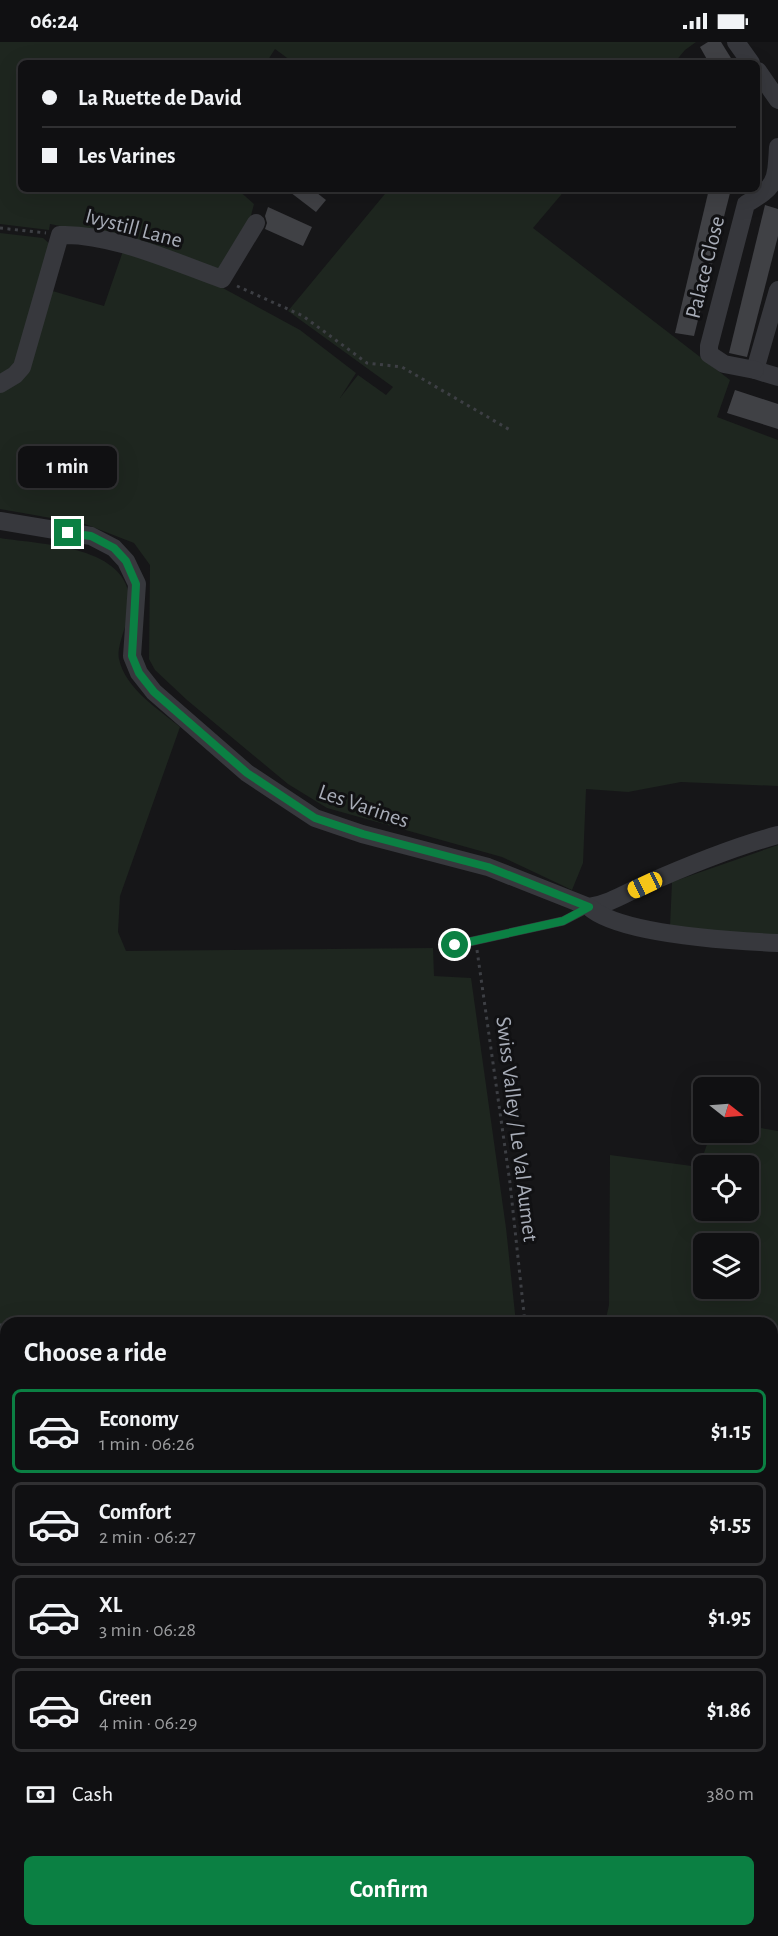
<!DOCTYPE html>
<meta charset="utf-8">
<style>
:root{--surface:#101012;--page:#1e1e20;--text:#f1f3f6;--muted:#9c9d9f;--line:#303032;--accent:#0b8043}
body{margin:0;font-family:"Alegreya Sans",sans-serif;background:var(--page);color:var(--text);height:100vh;display:flex;flex-direction:column;font-size:22px;white-space:nowrap}
*{box-sizing:border-box;margin:0}
p{font-size:20px;color:var(--muted)}
.icon{flex:none;width:33px;height:33px;fill:none;stroke:currentColor;stroke-width:2;stroke-linecap:round;stroke-linejoin:round}
.map{position:relative;flex:1;overflow:hidden}
.panel{position:absolute;left:0px;top:1275px;width:778px;height:620px;display:flex;flex-direction:column;background:var(--surface);border-radius:18px 18px 0 0;box-shadow:0 6px 24px #0002,0 0 0 2px var(--line)}
.panel>*{flex:none}
.guide{position:absolute;left:18px;top:18px;width:742px;height:132px;border-radius:9px;box-shadow:0 6px 24px #0002,0 0 0 2px var(--line);display:grid;align-content:center;height:132px;padding:0 24px;background:var(--surface)}
.needle{width:39px;rotate:107deg}
.controls{position:absolute;left:693px;top:1035px;display:grid;gap:12px}
.controls a{display:grid;place-items:center;width:66px;height:66px;border-radius:9px;background:var(--surface);box-shadow:0 6px 24px #0002,0 0 0 2px var(--line);font-size:30px}
.end{position:absolute;width:27px;height:27px;margin:-14px;border:8px solid #0b8043;background:#fff;box-shadow:0 0 0 3px #fff}
.from{border-radius:50%}
.bubble{position:absolute;height:42px;border-radius:9px;background:var(--surface);box-shadow:0 6px 24px #0002,0 0 0 2px var(--line);font-size:20px;font-weight:600;line-height:42px;text-align:center}
.car{position:absolute;width:18px;height:36px;margin:-18px -9px;border-radius:8px;box-shadow:0 0 4px 2px #0007;background:linear-gradient(#f5c518 24%,#345 0 40%,#f5c518 0 76%,#345 0 86%,#f5c518 0)}
.guide b{display:flex;align-items:center;gap:21px;height:57px;font-size:22px}
.guide b+b{border-top:2px solid var(--line)}
.guide i{width:15px;height:15px;background:var(--text)}
ul{padding:0;list-style:none}
li{display:flex;align-items:center;gap:18px;height:84px;margin:0 12px 9px;padding:0 12px;border:3px solid var(--line);border-radius:9px}
li div{flex:1}
li b{display:block;font-size:22px}
li em{font-style:normal;font-weight:600}
li.on{border-color:var(--accent)}
li>.icon{width:54px;height:54px;stroke-width:1.5}
h2{padding:0 24px;font-size:27px;line-height:72px}
.pay{display:flex;align-items:center;gap:15px;height:66px;padding:0 24px;font-size:22px}
.pay p{margin-inline-start:auto}
.cta{display:flex;gap:12px;margin-top:auto;padding:12px 24px}
.cta a{flex:1;height:69px;border-radius:9px;background:var(--accent);color:#fff;font-size:24px;font-weight:600;line-height:69px;text-align:center}
.status{display:flex;justify-content:space-between;align-items:center;height:42px;padding:0 30px;background:var(--surface);direction:ltr}
.status svg{height:16px;fill:currentColor}
.map>svg:first-child{display:block}
.green{fill:#1e261f;fill-rule:evenodd}
.lines{fill:none;stroke-linecap:round;stroke-linejoin:round}
.stream{stroke:#2c353c;stroke-width:4.5}
.building{fill:#404145}
.path{stroke:#3d3f44;stroke-width:3;stroke-dasharray:3 4.5;stroke-linecap:butt}
.lane{stroke:#37383d;stroke-width:9}
.street{stroke:#37383d;stroke-width:18}
.route{stroke:#0b8043;stroke-width:8}
.labels{text-anchor:middle;stroke-width:6;stroke-linejoin:round;paint-order:stroke}
.street-label{font-size:22px;fill:#a8adb8;stroke:#111113}
</style>
<div class="status"><b>06:24</b><svg viewBox="0 0 49 12"><path d="M0 12V9h3v3zM5 12V6h3v6zM10 12V3h3v9zM15 12V0h3v12zM26 1h20v11H26zM47 4h2v5h-2z"/></svg></div>
<div class="map">
<svg width="778" height="1894" viewBox="0 0 778 1894">
<rect width="100%" height="100%" fill="#161618"/>
<g class="green">
<path d="M0 0H696L685 8 674 21H294L275 7 266 21H21V147H237L254 162 249 181 220 227 96 191 50 182 49 188 0 182Z"/>
<path d="M389 147H566L533 186 730 338 717 375 778 398V744L681 740 628 750 586 747 583 821 572 848 502 815 327 766 288 742 187 658 155 628 149 617 150 523 134 501 85 482 0 467V348L25 332 49 248 104 264 123 209 221 245 300 288 356 331 340 356 358 333 386 353 393 345 288 269Z"/>
<path d="M0 191 43 196 52 204 16 324 0 334Z"/>
<path d="M0 496C43 503 131 503 130 563 130 578 116 603 119 617 125 646 158 667 180 685L120 854 118 890 126 909 433 906 434 934 471 936 506 1186 516 1281H6V1298L0 1297Z"/>
<path d="M778 803V894L670 885 672 840Z"/>
<path d="M749 1084 778 1089V1894H592L581 1889 772 1888V1281H605L609 1263 610 1113 699 1125 711 1091 748 1090ZM704 1124H748V1168H704ZM704 1202H748V1246H704Z"/>
<rect x="0" y="1410" width="6" height="253"/>
<path d="M0 1672H6V1888L213 1889 210 1894H0Z"/>
<path d="M227 1888H561L573 1894H224Z"/>
</g>
<g class="lines">
<path class="stream" d="M0 1305H6"/>
</g>
<g class="building">
<path d="M708 0H721L734 21H709L700 5Z"/>
<path d="M286 147H312L326 158 316 170Z"/>
<path d="M709 147H731L694 294 675 291Z"/>
<path d="M765 163 778 167V194L747 315 729 311Z"/>
<path d="M268 165 312 185 303 204 265 187 267 181 265 174Z"/>
<path d="M735 348 778 362V387L727 371Z"/>
</g>
<g class="lines">
<g class="path">
<path d="M0 186 46 191"/>
<path d="M237 244 303 274 367 321 402 325 510 388"/>
<path d="M477 908 510 1141 525 1281"/>
<path d="M0 1283H6"/>
<path d="M216 1894 219 1888"/>
</g>
<path class="lane" d="M455 903 563 879 588 866"/>
<g class="street">
<path d="M736 0 751 21"/>
<path d="M758 29 778 58"/>
<path d="M778 248 755 328 778 335"/>
<path d="M755 328 724 322 709 312V304L746 162C776 144 776 141 778 105"/>
<path d="M0 342 15 333 22 325 60 193C111 191 174 220 222 237L256 181"/>
<path d="M0 479 91 494 114 506 126 519 137 542 132 614 139 631 154 650 247 731 315 776 362 792 488 825 589 865C609 862 626 851 644 843 687 824 733 805 778 793"/>
<path d="M589 865C620 893 734 899 778 901"/>
<path d="M0 1665 6 1666"/>
<path d="M572 1888 583 1894"/>
</g>
</g>
<g class="lines">
<path class="route" d="M68 491 91 494 114 506 126 519 136 542 132 614 139 631 154 650 247 731 315 776 363 792 488 825 589 865 563 879 455 903"/>
</g>
<g class="labels">
<g class="street-label">
<text transform="translate(134 185) rotate(15)" y="8">Ivystill Lane</text>
<text transform="translate(704 225) rotate(-76)" y="8">Palace Close</text>
<text transform="translate(364 763) rotate(19)" y="8">Les Varines</text>
<text transform="translate(518 1087) rotate(83)" y="8">Swiss Valley / Le Val Aumet</text>
</g>
</g>
</svg>
<div class="controls">
<a><svg class="needle" viewBox="-14 -14 28 28"><path d="M0-13l5 13h-10z" fill="#e53935"/><path d="M0 13l5-13h-10z" fill="#9c9d9f"/></svg></a>
<a><svg class="icon" aria-label="locate" viewBox="0 0 24 24"><circle cx="12" cy="12" r="6"/><path d="M12 2v4M12 18v4M2 12h4M18 12h4"/></svg></a>
<a><svg class="icon" aria-label="layers" viewBox="0 0 24 24"><path d="M12 4l9 5-9 5-9-5zM3 14l9 5 9-5"/></svg></a>
</div>
<i class="end from" style="left:455px;top:903px"></i>
<i class="end" style="left:68px;top:491px"></i>
<div class="bubble" style="left:18px;top:404px;width:99px">1 min</div>
<i class="car" style="left:645px;top:843px;rotate:245deg"></i>
<div class="guide">
<b><i class="from"></i>La Ruette de David</b>
<b><i></i>Les Varines</b>
</div>
<section class="panel">
<h2>Choose a ride</h2>
<ul>
<li class="on"><svg class="icon" aria-label="car" viewBox="0 0 24 24"><path d="M5 17H2v-5l4-1 3-4h7l3 4 3 1v5h-3M9 17h6M6 11h13"/><circle cx="7" cy="17" r="2"/><circle cx="17" cy="17" r="2"/></svg><div><b>Economy</b><p>1 min · 06:26</p></div><em>$1.15</em></li>
<li><svg class="icon" aria-label="car" viewBox="0 0 24 24"><path d="M5 17H2v-5l4-1 3-4h7l3 4 3 1v5h-3M9 17h6M6 11h13"/><circle cx="7" cy="17" r="2"/><circle cx="17" cy="17" r="2"/></svg><div><b>Comfort</b><p>2 min · 06:27</p></div><em>$1.55</em></li>
<li><svg class="icon" aria-label="car" viewBox="0 0 24 24"><path d="M5 17H2v-5l4-1 3-4h7l3 4 3 1v5h-3M9 17h6M6 11h13"/><circle cx="7" cy="17" r="2"/><circle cx="17" cy="17" r="2"/></svg><div><b>XL</b><p>3 min · 06:28</p></div><em>$1.95</em></li>
<li><svg class="icon" aria-label="car" viewBox="0 0 24 24"><path d="M5 17H2v-5l4-1 3-4h7l3 4 3 1v5h-3M9 17h6M6 11h13"/><circle cx="7" cy="17" r="2"/><circle cx="17" cy="17" r="2"/></svg><div><b>Green</b><p>4 min · 06:29</p></div><em>$1.86</em></li>
</ul>
<div class="pay"><svg class="icon" aria-label="cash" viewBox="0 0 24 24"><path d="M3 7h18v10H3z"/><circle cx="12" cy="12" r="2"/></svg>Cash<p>380 m</p></div>
<div class="cta"><a>Confirm</a></div>
</section>
</div>
